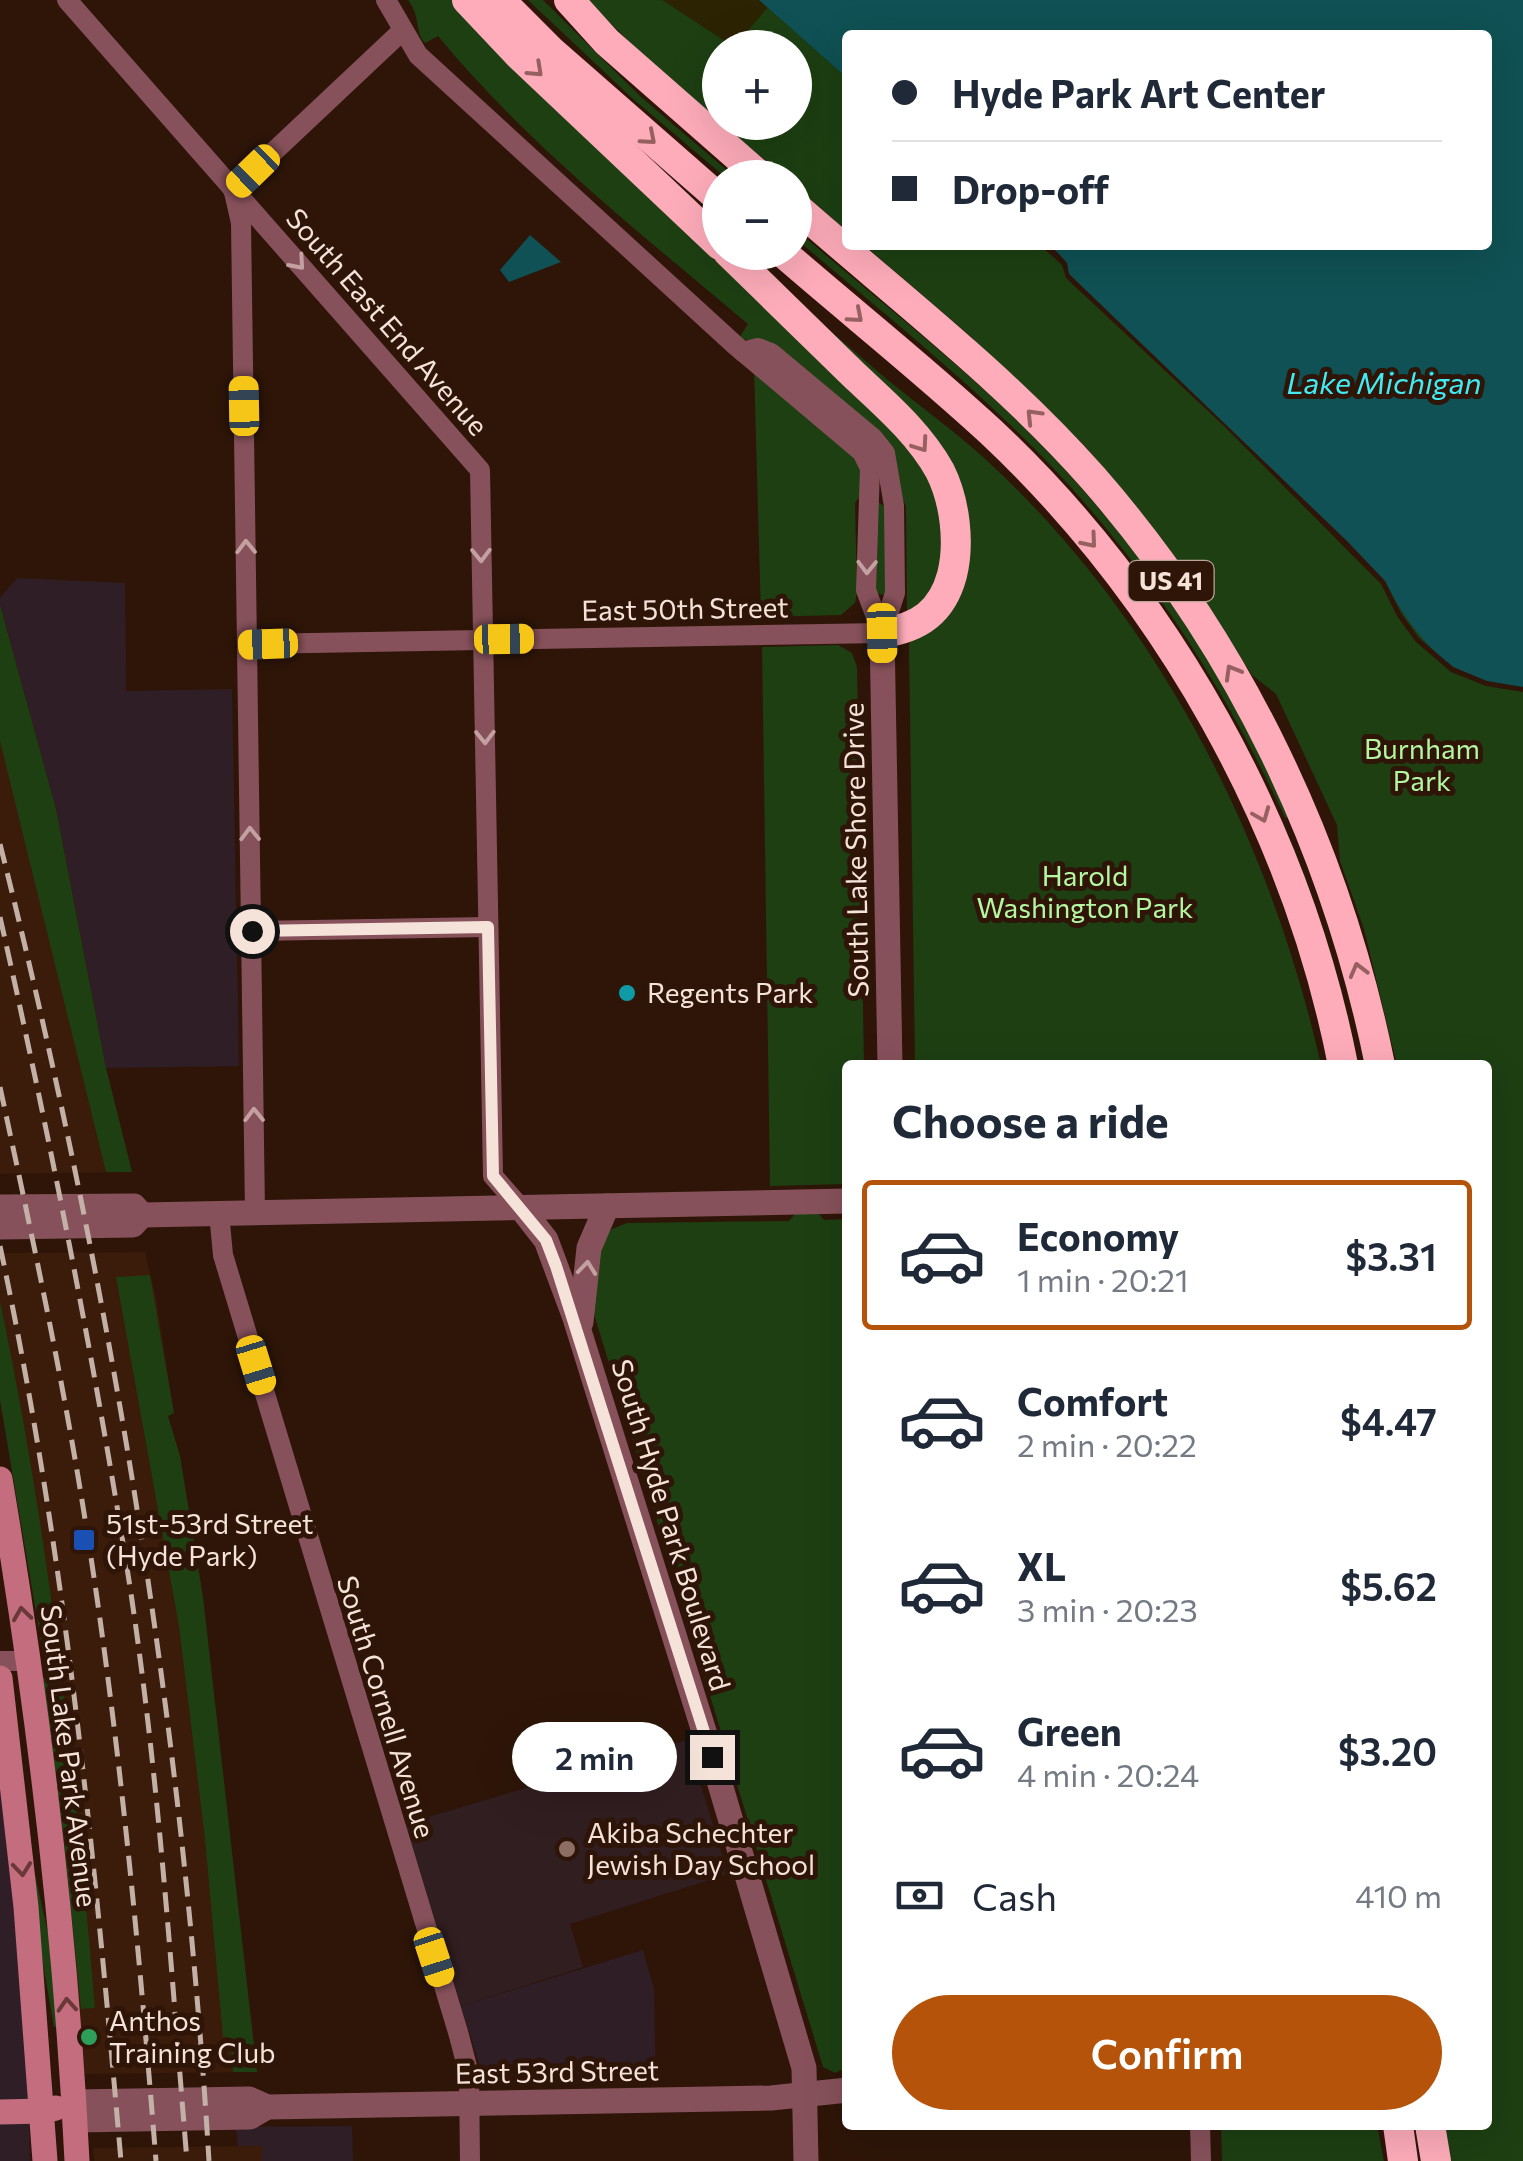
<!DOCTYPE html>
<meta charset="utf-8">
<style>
:root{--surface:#fff;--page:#f6f6f7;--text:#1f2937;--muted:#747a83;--line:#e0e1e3;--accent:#b45309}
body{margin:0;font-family:Commissioner,sans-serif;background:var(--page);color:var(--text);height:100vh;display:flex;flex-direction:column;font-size:38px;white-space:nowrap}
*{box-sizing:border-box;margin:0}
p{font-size:32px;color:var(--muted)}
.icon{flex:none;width:55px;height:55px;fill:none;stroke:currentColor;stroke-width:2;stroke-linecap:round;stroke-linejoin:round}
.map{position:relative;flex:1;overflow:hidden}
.panel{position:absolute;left:842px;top:1060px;width:650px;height:1070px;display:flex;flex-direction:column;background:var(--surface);border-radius:10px;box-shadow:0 10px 40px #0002}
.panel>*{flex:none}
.top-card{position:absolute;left:842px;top:30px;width:650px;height:220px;border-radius:10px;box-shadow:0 10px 40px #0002;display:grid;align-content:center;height:220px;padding:0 50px;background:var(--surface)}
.fabs{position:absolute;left:702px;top:30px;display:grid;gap:20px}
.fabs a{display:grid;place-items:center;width:110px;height:110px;border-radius:50%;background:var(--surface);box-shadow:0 10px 40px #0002;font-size:50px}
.end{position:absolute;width:45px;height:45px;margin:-22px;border:12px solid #f5e3da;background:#111;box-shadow:0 0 0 5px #111}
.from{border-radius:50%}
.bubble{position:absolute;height:70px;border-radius:35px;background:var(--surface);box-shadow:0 10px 40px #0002;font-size:32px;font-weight:600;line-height:70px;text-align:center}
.car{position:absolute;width:30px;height:60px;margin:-30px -15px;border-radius:12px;box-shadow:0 0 8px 2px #0007;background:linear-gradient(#f5c518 24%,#345 0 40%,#f5c518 0 76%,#345 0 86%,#f5c518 0)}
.top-card b{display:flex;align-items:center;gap:35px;height:95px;font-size:38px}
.top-card b+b{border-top:2px solid var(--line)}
.top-card i{width:25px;height:25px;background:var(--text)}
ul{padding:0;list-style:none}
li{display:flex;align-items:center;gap:30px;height:150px;margin:0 20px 15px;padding:0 30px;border:5px solid transparent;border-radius:10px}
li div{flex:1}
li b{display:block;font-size:38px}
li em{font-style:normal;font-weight:600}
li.current{border-color:var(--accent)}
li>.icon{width:90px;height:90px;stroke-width:1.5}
h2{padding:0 50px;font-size:45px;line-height:120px}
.pay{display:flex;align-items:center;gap:25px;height:110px;padding:0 50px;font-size:38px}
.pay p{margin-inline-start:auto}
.primary-button{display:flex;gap:20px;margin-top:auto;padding:20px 50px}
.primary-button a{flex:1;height:115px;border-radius:60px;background:var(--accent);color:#fff;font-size:40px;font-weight:600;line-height:115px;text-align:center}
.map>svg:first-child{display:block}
.commercial{fill:#2f1e26}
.built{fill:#3b1b0a}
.education{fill:#311e21}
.green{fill:#1d3f12}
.sand{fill:#2c2303}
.water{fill:#0f5154}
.pier{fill:#2e1508}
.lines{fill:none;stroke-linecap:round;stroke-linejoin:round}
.minor{stroke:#87515b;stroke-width:20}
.tertiary{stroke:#87515b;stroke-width:25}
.secondary{stroke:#c36d7e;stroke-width:25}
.motorway{stroke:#feacba;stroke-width:30}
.rail{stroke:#c3b0a6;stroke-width:5;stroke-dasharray:20 10;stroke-linecap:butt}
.oneway{stroke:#966061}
.oneway2{stroke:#c4a1a1}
.oneway3{stroke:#6a3837}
.route{stroke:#f5e3da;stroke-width:12}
.culture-dot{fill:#0f9aa8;stroke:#2e1508;stroke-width:4}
.transit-dot{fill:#1a4fb4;stroke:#2e1508;stroke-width:4}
.education-dot{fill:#8d6e63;stroke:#2e1508;stroke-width:4}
.leisure-dot{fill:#2e9e5b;stroke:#2e1508;stroke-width:4}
.labels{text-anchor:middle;stroke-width:10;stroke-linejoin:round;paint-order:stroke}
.shield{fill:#2e1508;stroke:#b9a59b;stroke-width:2.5}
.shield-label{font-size:25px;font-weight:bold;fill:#f5e3da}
.street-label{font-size:28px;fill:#f5e3da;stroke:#2e1508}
.park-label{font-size:28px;fill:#b4f7a1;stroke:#2e1508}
.poi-label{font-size:28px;fill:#f5e3da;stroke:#2e1508;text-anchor:start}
.water-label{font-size:30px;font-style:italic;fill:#42ebf4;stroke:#2e1508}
</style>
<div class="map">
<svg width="1523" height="2161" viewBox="0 0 1523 2161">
<rect width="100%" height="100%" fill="#2e1508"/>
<g class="commercial">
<path d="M17 578 125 583 126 691 232 689 239 1066 106 1068 56 809 0 605V598Z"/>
<path d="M0 1773 25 1995 30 2161H0Z"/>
<path d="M643 1950 654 1989 656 2082 486 2086 461 2006Z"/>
<path d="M352 2126 353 2161H262L261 2146 238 2147 236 2127Z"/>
</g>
<g class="built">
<path d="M0 605 56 809 106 1068 132 1172 0 1174Z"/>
<path d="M145 1252 156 1298 174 1413 168 1416 180 1456 203 1597 257 2072 84 2074 64 1840 43 1678 47 1677 0 1400V1253Z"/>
<path d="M262 2146V2161H94L93 2148Z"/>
</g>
<path class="education" d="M687 1740 728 1874 570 1924 583 1967 461 2006 405 1824Z"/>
<g class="green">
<path d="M408 0H459L895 429 925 466 941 511 943 561 928 599 907 612 906 506 897 488 768 345 739 338 748 324C640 233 528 145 438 36L425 43C414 31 421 16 408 0Z"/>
<path d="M528 0H543L641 97 735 177H725L632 98Z"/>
<path d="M587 0H759L847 78V231L795 186V178L785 177 720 122H795V48H720V122L644 56Z"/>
<path d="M795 229C864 288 936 345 1003 407 1123 520 1226 664 1288 817L1285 818C1227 691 1151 573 1056 471 976 386 883 313 795 238Z"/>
<path d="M864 245H1045L1514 688 1523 687V2161H1451L1445 2125H1488V1065H1397L1364 929 1340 861 1337 825 1276 694 1252 675 1183 567 1086 447 968 334Z"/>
<path d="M773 282C812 315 850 348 889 381 920 406 953 430 983 457 1157 615 1270 838 1321 1065H915L909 645 961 511Z"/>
<path d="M754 368 863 465 862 493 855 503 857 592 855 603 841 615 761 617Z"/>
<path d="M878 502 888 509 885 595 875 593Z"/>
<path d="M0 605 56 809 106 1068 132 1172H106L0 741Z"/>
<path d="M838 645 852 653 857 667 864 1065H848L847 1184 770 1186 762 647Z"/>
<path d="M795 1214H819L824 1220 847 1219 848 2067 835 2073 823 2067 594 1314 599 1239 612 1229 627 1223 789 1221Z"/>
<path d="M150 1275 174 1413 168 1416 180 1456 203 1597 257 2072H233L230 2037H223L205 1839 179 1626 116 1277Z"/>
<path d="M0 1301C49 1534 75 1771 95 2008L81 2009 64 1840 43 1678 47 1677 0 1400Z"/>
<path d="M32 1874H35L49 1938 58 2027H54L38 1935Z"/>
<path d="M1221 2125H1377L1384 2161H1222Z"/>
</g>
<path class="sand" d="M662 0H759L768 7 734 47Z"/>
<g class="water">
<path d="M759 0H1523V687C1457 692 1411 633 1385 581L1069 274C1066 260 1059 251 1045 245H1488V35H848L847 78Z"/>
<path d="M530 235 561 262 509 282 500 270Z"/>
</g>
<path class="pier" d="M1040 245 1054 249 1067 263 1069 274 1348 542 1385 581 1401 613 1419 638 1453 667 1487 681 1523 687V692L1486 686 1451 672 1416 642 1397 616 1381 584 1223 425 1066 278 1062 265Z"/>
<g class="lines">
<g class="minor">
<path d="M67 0 480 470 493 1176 521 1208"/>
<path d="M386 0 418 55 735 345 862 452 870 468 866 590 882 633"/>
<path d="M233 190 402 31"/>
<path d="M234 192 241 223 255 1212"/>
<path d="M743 352 758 348 771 353 873 438 885 453 894 506 895 593 882 633"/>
<path d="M248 644 882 633"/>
<path d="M252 931 487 927"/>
<path d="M219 1213 223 1255 458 2032 469 2074 470 2161"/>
<path d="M0 1661H29"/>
<path d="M1200 2125 1201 2161"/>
</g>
<g class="tertiary">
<path d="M882 633 890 1065"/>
<path d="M0 1207 134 1206 142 1215 848 1201"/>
<path d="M521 1208 546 1240 575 1318 712 1757 804 2068 806 2161"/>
<path d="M0 1227 133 1225 142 1215"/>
<path d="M581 1322 589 1248 607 1206"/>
<path d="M75 2102 249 2099 267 2107 771 2098 848 2090"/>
<path d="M76 2120 250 2117 267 2107"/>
</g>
<g class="secondary">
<path d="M0 1479C38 1705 66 1932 77 2161"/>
<path d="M0 1678 26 1907 45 2161"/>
<path d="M0 2112 43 2111 56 2108"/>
</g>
<g class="motorway">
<path d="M467 0 518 54 720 245"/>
<path d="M500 0 551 51 720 199"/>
<path d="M569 0 607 42 762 178"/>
<path d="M795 206C895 294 1004 377 1093 478 1239 645 1336 848 1380 1065"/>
<path d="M728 252C770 293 812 334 854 375 885 404 919 433 940 471 955 501 960 543 952 575 942 612 919 628 882 633"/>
<path d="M782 252C851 312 923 369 990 431 1167 597 1296 826 1343 1065"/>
<path d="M1398 2125 1403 2161"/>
<path d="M1430 2125 1436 2161"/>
</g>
<g class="rail">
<path d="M0 844C109 1277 182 1716 209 2161"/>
<path d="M0 917C50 1139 95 1363 130 1587 159 1778 171 1969 187 2161"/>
<path d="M0 1087C31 1231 62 1374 85 1519 119 1732 139 1947 156 2161"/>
<path d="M0 1246C65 1550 94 1851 121 2161"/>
</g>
</g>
<defs><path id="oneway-chevron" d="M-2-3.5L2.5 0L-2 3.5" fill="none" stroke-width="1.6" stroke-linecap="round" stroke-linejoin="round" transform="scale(2.5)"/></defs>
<g class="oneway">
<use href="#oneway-chevron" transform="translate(536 70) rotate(43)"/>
<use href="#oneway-chevron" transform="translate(649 138) rotate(41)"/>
<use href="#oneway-chevron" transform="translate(856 316) rotate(41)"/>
<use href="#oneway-chevron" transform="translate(1033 416) rotate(-134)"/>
<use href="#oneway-chevron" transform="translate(921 445) rotate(55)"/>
<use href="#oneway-chevron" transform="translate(1090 541) rotate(50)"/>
<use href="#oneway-chevron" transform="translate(1232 672) rotate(-120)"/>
<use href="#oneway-chevron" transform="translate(1262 815) rotate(68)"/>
<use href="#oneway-chevron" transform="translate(1358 970) rotate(-105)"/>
</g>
<g class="oneway2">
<use href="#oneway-chevron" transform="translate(298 263) rotate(49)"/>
<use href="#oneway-chevron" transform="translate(246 547) rotate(-91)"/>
<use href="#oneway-chevron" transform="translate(481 555) rotate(89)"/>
<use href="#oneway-chevron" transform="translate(867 567) rotate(91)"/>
<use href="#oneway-chevron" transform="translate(485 737) rotate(89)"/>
<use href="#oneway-chevron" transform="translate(250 834) rotate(-91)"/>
<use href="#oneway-chevron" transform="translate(254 1115) rotate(-91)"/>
<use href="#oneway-chevron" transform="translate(587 1268) rotate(-84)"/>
</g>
<g class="oneway3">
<use href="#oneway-chevron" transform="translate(22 1614) rotate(-98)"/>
<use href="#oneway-chevron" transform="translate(22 1869) rotate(84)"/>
<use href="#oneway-chevron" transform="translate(67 2005) rotate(-94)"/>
</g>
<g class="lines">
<path class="route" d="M252 931 488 927 493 1176 546 1240 556 1266 712 1757"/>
</g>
<circle class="culture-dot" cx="627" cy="993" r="10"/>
<rect class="transit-dot" x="72" y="1528" width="24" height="24" rx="5"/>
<circle class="education-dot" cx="567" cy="1849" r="10"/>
<circle class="leisure-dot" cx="89" cy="2037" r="10"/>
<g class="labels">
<rect class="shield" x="1128.5" y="561" width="85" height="40" rx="8"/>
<g class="shield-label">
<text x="1171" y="590">US 41</text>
</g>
<g class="street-label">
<text transform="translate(387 322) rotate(49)" y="10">South East End Avenue</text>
<text transform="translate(685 609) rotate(-1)" y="10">East 50th Street</text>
<text transform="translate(856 850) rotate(-91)" y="10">South Lake Shore Drive</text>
<text transform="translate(671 1525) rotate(73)" y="10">South Hyde Park Boulevard</text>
<text transform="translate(386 1707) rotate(73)" y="10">South Cornell Avenue</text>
<text transform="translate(69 1756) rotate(83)" y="10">South Lake Park Avenue</text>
<text transform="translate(557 2072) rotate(-1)" y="10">East 53rd Street</text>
</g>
<g class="park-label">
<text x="1422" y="759">Burnham<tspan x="1422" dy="32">Park</tspan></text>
<text x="1085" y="886">Harold<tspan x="1085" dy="32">Washington Park</tspan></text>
</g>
<g class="poi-label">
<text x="647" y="1003">Regents Park</text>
<text x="106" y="1534">51st-53rd Street<tspan x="106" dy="32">(Hyde Park)</tspan></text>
<text x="587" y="1843">Akiba Schechter<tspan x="587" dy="32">Jewish Day School</tspan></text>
<text x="109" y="2031">Anthos<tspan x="109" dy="32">Training Club</tspan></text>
</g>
<g class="water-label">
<text x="1384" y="394">Lake Michigan</text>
</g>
</g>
</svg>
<div class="fabs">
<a>+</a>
<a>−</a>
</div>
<i class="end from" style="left:252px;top:931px"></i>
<i class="end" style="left:712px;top:1757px"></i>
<div class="bubble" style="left:512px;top:1722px;width:165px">2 min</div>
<i class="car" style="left:253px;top:171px;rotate:226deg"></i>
<i class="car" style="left:244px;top:406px;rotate:359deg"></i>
<i class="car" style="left:882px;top:633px;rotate:179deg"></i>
<i class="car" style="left:504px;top:639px;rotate:89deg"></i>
<i class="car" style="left:268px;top:644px;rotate:268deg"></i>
<i class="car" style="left:256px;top:1365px;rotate:163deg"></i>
<i class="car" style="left:434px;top:1957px;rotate:162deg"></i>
<div class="top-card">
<b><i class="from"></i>Hyde Park Art Center</b>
<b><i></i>Drop-off</b>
</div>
<section class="panel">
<h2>Choose a ride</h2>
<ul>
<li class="current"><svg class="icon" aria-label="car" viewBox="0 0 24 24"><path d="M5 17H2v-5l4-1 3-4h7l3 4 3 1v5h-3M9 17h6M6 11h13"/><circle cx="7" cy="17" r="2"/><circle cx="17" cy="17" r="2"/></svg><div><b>Economy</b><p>1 min · 20:21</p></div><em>$3.31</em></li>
<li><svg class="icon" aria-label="car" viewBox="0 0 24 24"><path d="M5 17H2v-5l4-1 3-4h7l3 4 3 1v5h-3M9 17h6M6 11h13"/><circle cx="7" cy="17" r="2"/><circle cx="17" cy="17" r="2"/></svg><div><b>Comfort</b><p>2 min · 20:22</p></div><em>$4.47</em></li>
<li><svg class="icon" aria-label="car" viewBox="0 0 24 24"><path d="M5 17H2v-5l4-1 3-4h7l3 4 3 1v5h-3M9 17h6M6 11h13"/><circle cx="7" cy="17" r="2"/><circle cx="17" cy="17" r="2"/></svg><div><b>XL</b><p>3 min · 20:23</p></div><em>$5.62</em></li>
<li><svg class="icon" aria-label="car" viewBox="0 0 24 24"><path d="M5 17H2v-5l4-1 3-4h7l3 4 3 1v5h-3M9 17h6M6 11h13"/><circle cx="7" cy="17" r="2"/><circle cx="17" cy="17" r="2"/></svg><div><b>Green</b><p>4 min · 20:24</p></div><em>$3.20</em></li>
</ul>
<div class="pay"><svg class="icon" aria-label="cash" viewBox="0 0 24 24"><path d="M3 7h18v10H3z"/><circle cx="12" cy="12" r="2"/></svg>Cash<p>410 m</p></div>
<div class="primary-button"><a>Confirm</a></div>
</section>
</div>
